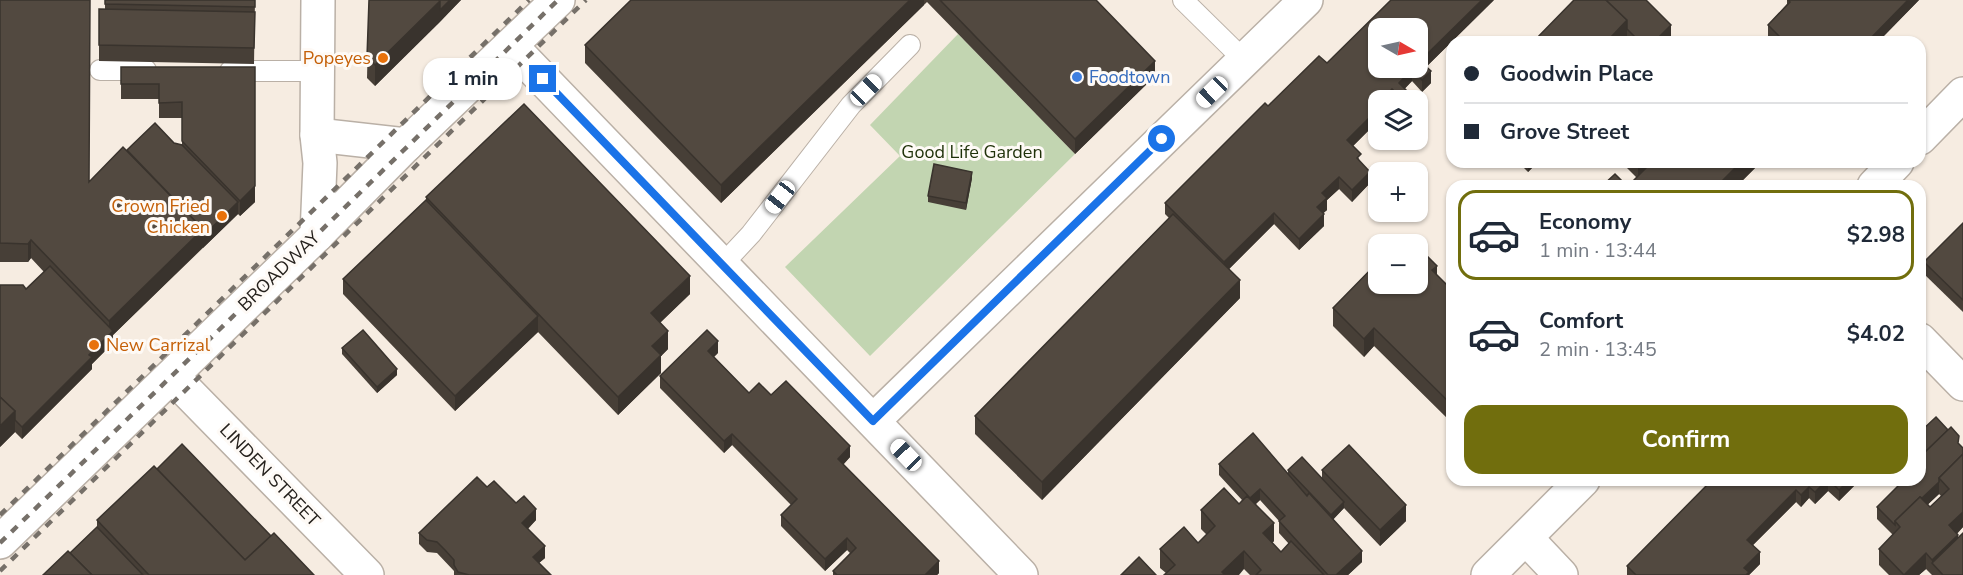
<!DOCTYPE html>
<meta charset="utf-8">
<style>
:root{--surface:#fff;--page:#f6f6f7;--text:#1f2937;--muted:#747a83;--line:#e0e1e3;--accent:#716e0d}
body{margin:0;font-family:"Nunito Sans",sans-serif;background:var(--page);color:var(--text);height:100vh;display:flex;flex-direction:column;font-size:22px;white-space:nowrap}
*{box-sizing:border-box;margin:0}
p{font-size:20px;color:var(--muted)}
.icon{flex:none;width:33px;height:33px;fill:none;stroke:currentColor;stroke-width:2;stroke-linecap:round;stroke-linejoin:round}
.map{position:relative;flex:1;overflow:hidden}
.details{position:absolute;left:1446px;top:180px;width:480px;height:306px;display:flex;flex-direction:column;background:var(--surface);border-radius:18px;box-shadow:0 2px 4px #0004}
.details>*{flex:none}
.banner{position:absolute;left:1446px;top:36px;width:480px;height:132px;border-radius:18px;box-shadow:0 2px 4px #0004;display:grid;align-content:center;height:132px;padding:0 18px;background:var(--surface)}
.needle{width:39px;rotate:99deg}
.tools{position:absolute;left:1368px;top:18px;display:grid;gap:12px}
.tools a{display:grid;place-items:center;width:60px;height:60px;border-radius:12px;background:var(--surface);box-shadow:0 2px 4px #0004;font-size:30px}
.end{position:absolute;width:27px;height:27px;margin:-14px;border:8px solid #1a73e8;background:#fff;box-shadow:0 0 0 3px #fff}
.from{border-radius:50%}
.bubble{position:absolute;height:42px;border-radius:18px;background:var(--surface);box-shadow:0 2px 4px #0004;font-size:20px;font-weight:700;line-height:42px;text-align:center}
.car{position:absolute;width:18px;height:36px;margin:-18px -9px;border-radius:8px;box-shadow:0 0 4px 2px #0007;background:linear-gradient(#fff 24%,#345 0 40%,#fff 0 76%,#345 0 86%,#fff 0)}
.banner b{display:flex;align-items:center;gap:21px;height:57px;font-size:22px}
.banner b+b{border-top:2px solid var(--line)}
.banner i{width:15px;height:15px;background:var(--text)}
ul{padding:10px 0 0;list-style:none}
li{display:flex;align-items:center;gap:18px;height:90px;margin:0 12px 9px;padding:0 6px;border:3px solid transparent;border-radius:18px}
li div{flex:1}
li b{display:block;font-size:22px}
li em{font-style:normal;font-weight:700}
li.on{border-color:var(--accent)}
li>.icon{width:54px;height:54px;stroke-width:1.5}
.primary-button{display:flex;gap:12px;margin-top:auto;padding:12px 18px}
.primary-button a{flex:1;height:69px;border-radius:18px;background:var(--accent);color:#fff;font-size:24px;font-weight:700;line-height:69px;text-align:center}
.map>svg:first-child{display:block}
.green{fill:#c2d5b1}
.lines{fill:none;stroke-linecap:round;stroke-linejoin:round}
.lane-casing{stroke:#bab0a6;stroke-width:22}
.street-casing{stroke:#bab0a6;stroke-width:36}
.secondary-casing{stroke:#bab0a6;stroke-width:36}
.primary-casing{stroke:#bab0a6;stroke-width:36}
.lane{stroke:#fff;stroke-width:20}
.street{stroke:#fff;stroke-width:33}
.secondary{stroke:#fff;stroke-width:33}
.primary{stroke:#fff;stroke-width:33}
.rail{stroke:#767069;stroke-width:4.5;stroke-dasharray:8 8;stroke-linecap:butt}
.wall{fill:#473f37;fill-rule:evenodd}
.shaded-wall{fill:#39332d}
.building{fill:#524940;stroke:#39332d;stroke-width:1.5;fill-rule:evenodd}
.route{stroke:#1a73e8;stroke-width:8}
.food-dot{fill:#e8710a;stroke:#fefaf6;stroke-width:2}
.shop-dot{fill:#3f7fe0;stroke:#fefaf6;stroke-width:2}
.labels{text-anchor:middle;stroke-width:6;stroke-linejoin:round;paint-order:stroke}
.food-label{font-size:18px;fill:#c56008;stroke:#fefaf6;text-anchor:end}
.shop-label{font-size:18px;fill:#366cbe;stroke:#fefaf6;text-anchor:start}
.park-label{font-size:18px;fill:#1f3109;stroke:#fefaf6}
.street-label{font-size:18px;fill:#25211d;stroke:#fefaf6}
</style>
<div class="map">
<svg width="1963" height="575" viewBox="0 0 1963 575">
<rect width="100%" height="100%" fill="#f6ece1"/>
<path class="green" d="M958 34 1075 154 870 356 785 267 900 156 870 125Z"/>
<g class="lines">
<defs>
<g id="lane">
<path d="M1183 0 1244 60"/>
<path d="M100 70H146"/>
<path d="M230 71H317"/>
<path d="M722 265 751 234 851 105 910 45"/>
</g>
<g id="street">
<path d="M511 46 1021 575"/>
<path d="M317 135 406 145"/>
<path d="M317 235 320 163 317 135 318 0"/>
<path d="M1920 340 1963 384"/>
<path d="M172 376 367 575"/>
<path d="M873 421 1306 0"/>
<path d="M1526 538 1561 575"/>
</g>
<g id="secondary">
<path d="M1920 138 1963 94"/>
<path d="M1874 186 1897 162"/>
<path d="M1488 575 1583 480"/>
</g>
<path id="primary" d="M0 542 317 235 406 145 558 0"/>
</defs>
<use href="#lane" class="lane-casing"/>
<use href="#street" class="street-casing"/>
<use href="#secondary" class="secondary-casing"/>
<use href="#primary" class="primary-casing"/>
<use href="#lane" class="lane"/>
<use href="#street" class="street"/>
<use href="#secondary" class="secondary"/>
<use href="#primary" class="primary"/>
<g class="rail">
<path d="M0 515 529 0"/>
<path d="M0 543 558 0"/>
<path d="M0 571 586 0"/>
</g>
</g>
<g class="wall">
<path d="M0 0 89 182 127 150 174 143 182 145V118H159V99H121V67H255V202L240 216 238 214 113 335V343L92 364V369L22 439 15 432 0 447 26 289 44 272 31 258 28 262H0Z"/>
<path d="M105 0H255L254 64 99 61V9H105Z"/>
<path d="M369 0H461L375 86 367 78Z"/>
<path d="M631 0H1096L1155 76 1075 154 927 2 721 203 585 63V45Z"/>
<path d="M1494 0 1426 67 1431 83 1422 92 1412 81 1404 89 1407 100H1378V127L1375 124 1353 146 1370 183 1352 202 1339 189 1327 200V210L1323 213 1324 226 1299 250 1274 224 1229 269 1240 298 1042 500 975 434V416L1169 218 1165 214V203L1268 106 1327 63Z"/>
<path d="M1574 0 1671 36 1665 42H1628Z"/>
<path d="M1787 0H1919L1878 42H1773L1768 36V25L1787 4Z"/>
<path d="M1518 162H1538L1528 172Z"/>
<path d="M1621 162H1761L1737 186H1632V182L1637 178Z"/>
<path d="M972 178 966 210 928 202V196Z"/>
<path d="M426 197 690 294 660 323 668 349 661 356V373L618 415 538 332 455 411 343 294V279L426 200Z"/>
<path d="M1963 223V312L1924 274V262Z"/>
<path d="M1437 275 1452 290V423L1374 346 1364 357 1333 326V308Z"/>
<path d="M342 348 397 375 377 393 342 354Z"/>
<path d="M718 353 714 357 749 393 771 395 850 457 843 465 939 573 937 575H833V571L850 553 847 550 825 571 781 526V515L791 505 732 445 724 453 660 388V376Z"/>
<path d="M1920 432 1959 444 1963 448V527L1957 534 1963 575H1932L1926 569 1919 575H1889L1879 565V549L1893 535 1877 519V507L1920 480 1922 455 1920 454ZM1939 494 1941 496 1930 507 1928 504Z"/>
<path d="M1219 464 1288 474V470L1322 479V470L1406 521 1380 546 1344 508 1333 519 1362 562 1348 575H1250L1244 569 1166 573 1160 568V549L1198 543 1207 535 1201 529V510L1239 504 1242 500 1219 475ZM1260 500 1279 521V533L1289 544 1281 552 1272 543 1274 541 1256 504Z"/>
<path d="M157 469 271 536 314 575H43L70 553 97 527V520Z"/>
<path d="M1712 480H1858V482L1839 501 1828 491 1815 504 1809 498 1801 507 1796 502 1753 545 1760 564 1749 575H1627V566Z"/>
<path d="M487 487 516 503 536 520 528 529 545 558 539 563 551 575H454V571L437 553 427 552 419 544V533Z"/>
</g>
<g class="shaded-wall">
<path d="M450 0H461L440 22V10Z"/>
<path d="M910 0H924V5L721 203V185Z"/>
<path d="M1482 0H1494L1420 73V61Z"/>
<path d="M1908 0H1919L1878 42H1867Z"/>
<path d="M440 1V22L375 86V65Z"/>
<path d="M1627 20V41L1625 42H1612V36Z"/>
<path d="M1671 25V36L1665 42H1654Z"/>
<path d="M1155 61V76L1075 154V139Z"/>
<path d="M1412 69V81L1399 95V83Z"/>
<path d="M1431 71V83L1422 92V80Z"/>
<path d="M1392 89V100H1381Z"/>
<path d="M1407 91V100H1401V97Z"/>
<path d="M1375 112V124L1347 152V140Z"/>
<path d="M1528 162H1538L1528 172Z"/>
<path d="M1638 162H1645V172L1638 179Z"/>
<path d="M1741 162H1761L1737 186H1717Z"/>
<path d="M972 172V178L966 210V203Z"/>
<path d="M1370 172V183L1352 202V190Z"/>
<path d="M1339 177V189L1327 200V210L1317 219V207L1322 193Z"/>
<path d="M255 186V202L240 216V201Z"/>
<path d="M238 202V214L203 248V236Z"/>
<path d="M1274 213V224L1224 274V262Z"/>
<path d="M1324 214V226L1299 250V239Z"/>
<path d="M203 229V247L113 335V343L92 364V369L22 439V427L89 355 109 335V321Z"/>
<path d="M31 240V258L28 262V244Z"/>
<path d="M1437 266V284L1432 270Z"/>
<path d="M690 276V294L651 331V313Z"/>
<path d="M1240 280V298L1042 500V482Z"/>
<path d="M538 316V332L455 411V396Z"/>
<path d="M1374 328V346L1364 357V339Z"/>
<path d="M668 331V349L661 356V373L618 415V397L652 346Z"/>
<path d="M718 341V353L708 362V351Z"/>
<path d="M397 369V375L377 393V387Z"/>
<path d="M15 411V432L0 447V426Z"/>
<path d="M732 434V445L724 453V441Z"/>
<path d="M850 446V457L838 470V459Z"/>
<path d="M1827 480H1828V491L1815 504V492Z"/>
<path d="M1849 480H1858V482L1839 501V490Z"/>
<path d="M1939 482V494L1900 531V527L1897 523Z"/>
<path d="M1809 487V498L1801 507V495Z"/>
<path d="M1260 489V500L1250 509V498Z"/>
<path d="M1796 490V502L1747 551V540Z"/>
<path d="M1344 502V508L1331 522V515Z"/>
<path d="M1406 505V521L1380 546V530Z"/>
<path d="M536 509V520L522 534V523Z"/>
<path d="M1963 512V527L1949 541V525Z"/>
<path d="M1274 523V541L1263 551V533Z"/>
<path d="M1958 535V550L1932 563V575V560Z"/>
<path d="M847 538V550L825 571V559Z"/>
<path d="M545 546V558L533 568V557Z"/>
<path d="M1244 551V569L1239 575H1222V572Z"/>
<path d="M1362 551V562L1348 575H1336Z"/>
<path d="M1760 552V564L1749 575H1744V568Z"/>
<path d="M1926 553V569L1919 575H1904Z"/>
<path d="M939 561V573L937 575H925Z"/>
</g>
<g class="building">
<path d="M0 0H90L89 182 123 147 203 229 109 321 31 240 28 244 0 243Z"/>
<path d="M105 0H255V7L105 4Z"/>
<path d="M369 0H439L440 1 375 65 367 57Z"/>
<path d="M439 0H450L440 10V1Z"/>
<path d="M631 0H910L721 185 585 45Z"/>
<path d="M940 0H1096L1155 61 1075 139Z"/>
<path d="M1391 0H1482L1420 61 1431 71 1422 80 1412 69 1399 83 1407 91 1401 97 1392 89 1381 100H1378V115L1375 112 1347 140 1361 154 1357 158 1370 172 1352 190 1339 177 1322 193 1327 198 1317 207 1324 214 1299 239 1274 213 1224 262 1165 203 1265 103 1268 106 1319 56 1327 63ZM1378 28H1418V68H1378Z"/>
<path d="M1574 0H1606L1627 20 1612 36 1618 42H1533Z"/>
<path d="M1606 0H1646L1671 25 1654 42H1640L1627 29V20Z"/>
<path d="M1788 0H1908L1867 42H1775L1780 37 1768 25 1790 2Z"/>
<path d="M99 9 255 12 254 48 99 45Z"/>
<path d="M121 67H255V186L240 201 182 141V102L159 103V84H121Z"/>
<path d="M524 104 690 276 651 313 668 331 652 346 661 355 618 397 426 197Z"/>
<path d="M155 123 174 143 182 145 238 202 203 236V229L127 150Z"/>
<path d="M1652 162H1741L1717 186H1636L1632 182Z"/>
<path d="M934 164 972 172 966 203 928 196Z"/>
<path d="M1615 174 1627 186H1602Z"/>
<path d="M426 200 538 316 455 396 343 279Z"/>
<path d="M1173 214 1240 280 1042 482 975 416Z"/>
<path d="M1963 223V300L1924 262Z"/>
<path d="M1406 235 1415 244H1396Z"/>
<path d="M1418 247 1437 266 1432 270 1452 290V405L1374 328 1364 339 1333 308 1378 262V284H1418Z"/>
<path d="M50 266 113 331 89 355 92 357 22 427 15 420V411L0 397V285H23L26 289Z"/>
<path d="M363 330 397 369 377 387 342 348Z"/>
<path d="M707 330 718 341 708 351 749 393 759 383 771 395 786 381 850 446 838 459 939 561 925 575H837L833 571 856 548 847 538 825 559 781 515 797 499 732 434 724 441 660 376Z"/>
<path d="M0 397 15 411 0 426Z"/>
<path d="M1936 417 1948 430 1925 452 1920 447V432Z"/>
<path d="M1951 427 1959 436 1958 443 1963 448V454L1939 478V482L1922 498 1920 497 1895 521V525L1877 507 1904 480H1920V457Z"/>
<path d="M1253 433 1307 496 1309 493 1362 551 1336 575H1328L1279 521 1285 516 1260 489 1250 498 1219 464Z"/>
<path d="M182 444 271 536 245 560 157 469Z"/>
<path d="M1349 445 1406 505 1380 530 1322 470Z"/>
<path d="M1963 454V512L1949 525 1958 535 1932 560 1926 553 1904 575 1879 549 1900 527 1895 521 1920 497 1930 507 1949 489 1939 478Z"/>
<path d="M1302 457 1344 502 1331 515 1288 470Z"/>
<path d="M154 466 245 560 274 533 314 575H149L97 520Z"/>
<path d="M477 477 487 487 494 481 516 503 524 496 536 509 522 523 545 546 533 557 551 575H469L458 572 454 565V560L445 550 437 542 427 540 419 533Z"/>
<path d="M1712 480H1827L1815 492 1809 487 1801 495 1796 490 1747 540 1760 552 1744 568 1749 572 1746 575H1636L1627 566Z"/>
<path d="M1829 480H1849L1839 490Z"/>
<path d="M1224 488 1239 504 1247 496 1274 523 1263 533 1281 552 1291 541 1324 575H1256L1261 570 1244 551 1222 572 1225 575H1164L1175 565 1160 549 1184 527 1198 543 1215 526 1201 510Z"/>
<path d="M97 527 143 575H92L70 553Z"/>
<path d="M1963 533V575H1943L1932 563Z"/>
<path d="M68 551 92 575H43Z"/>
<path d="M1139 557 1156 575H1121Z"/>
</g>
<g class="lines">
<path class="route" d="M543 79 873 421 1162 139"/>
</g>
<g class="food-dot">
<circle cx="383" cy="58" r="6"/>
<circle cx="222" cy="216" r="6"/>
<circle cx="94" cy="345" r="6"/>
</g>
<circle class="shop-dot" cx="1077" cy="77" r="6"/>
<g class="labels">
<g class="food-label">
<text x="371" y="64">Popeyes</text>
<text x="210" y="212">Crown Fried<tspan x="210" dy="21">Chicken</tspan></text>
<text x="106" y="351" text-anchor="start">New Carrizal</text>
</g>
<g class="shop-label">
<text x="1089" y="83">Foodtown</text>
</g>
<g class="park-label">
<text x="972" y="158">Good Life Garden</text>
</g>
<g class="street-label">
<text transform="translate(279 271) rotate(-44)" y="6">BROADWAY</text>
<text transform="translate(270 475) rotate(46)" y="6">LINDEN STREET</text>
</g>
</g>
</svg>
<div class="tools">
<a><svg class="needle" viewBox="-14 -14 28 28"><path d="M0-13l5 13h-10z" fill="#e53935"/><path d="M0 13l5-13h-10z" fill="#747a83"/></svg></a>
<a><svg class="icon" aria-label="layers" viewBox="0 0 24 24"><path d="M12 4l9 5-9 5-9-5zM3 14l9 5 9-5"/></svg></a>
<a>+</a>
<a>−</a>
</div>
<i class="end from" style="left:1162px;top:139px"></i>
<i class="end" style="left:543px;top:79px"></i>
<div class="bubble" style="left:423px;top:58px;width:99px">1 min</div>
<i class="car" style="left:866px;top:90px;rotate:45deg"></i>
<i class="car" style="left:1212px;top:92px;rotate:226deg"></i>
<i class="car" style="left:780px;top:197px;rotate:218deg"></i>
<i class="car" style="left:906px;top:455px;rotate:316deg"></i>
<div class="banner">
<b><i class="from"></i>Goodwin Place</b>
<b><i></i>Grove Street</b>
</div>
<section class="details">
<ul>
<li class="on"><svg class="icon" aria-label="car" viewBox="0 0 24 24"><path d="M5 17H2v-5l4-1 3-4h7l3 4 3 1v5h-3M9 17h6M6 11h13"/><circle cx="7" cy="17" r="2"/><circle cx="17" cy="17" r="2"/></svg><div><b>Economy</b><p>1 min · 13:44</p></div><em>$2.98</em></li>
<li><svg class="icon" aria-label="car" viewBox="0 0 24 24"><path d="M5 17H2v-5l4-1 3-4h7l3 4 3 1v5h-3M9 17h6M6 11h13"/><circle cx="7" cy="17" r="2"/><circle cx="17" cy="17" r="2"/></svg><div><b>Comfort</b><p>2 min · 13:45</p></div><em>$4.02</em></li>
</ul>
<div class="primary-button"><a>Confirm</a></div>
</section>
</div>
